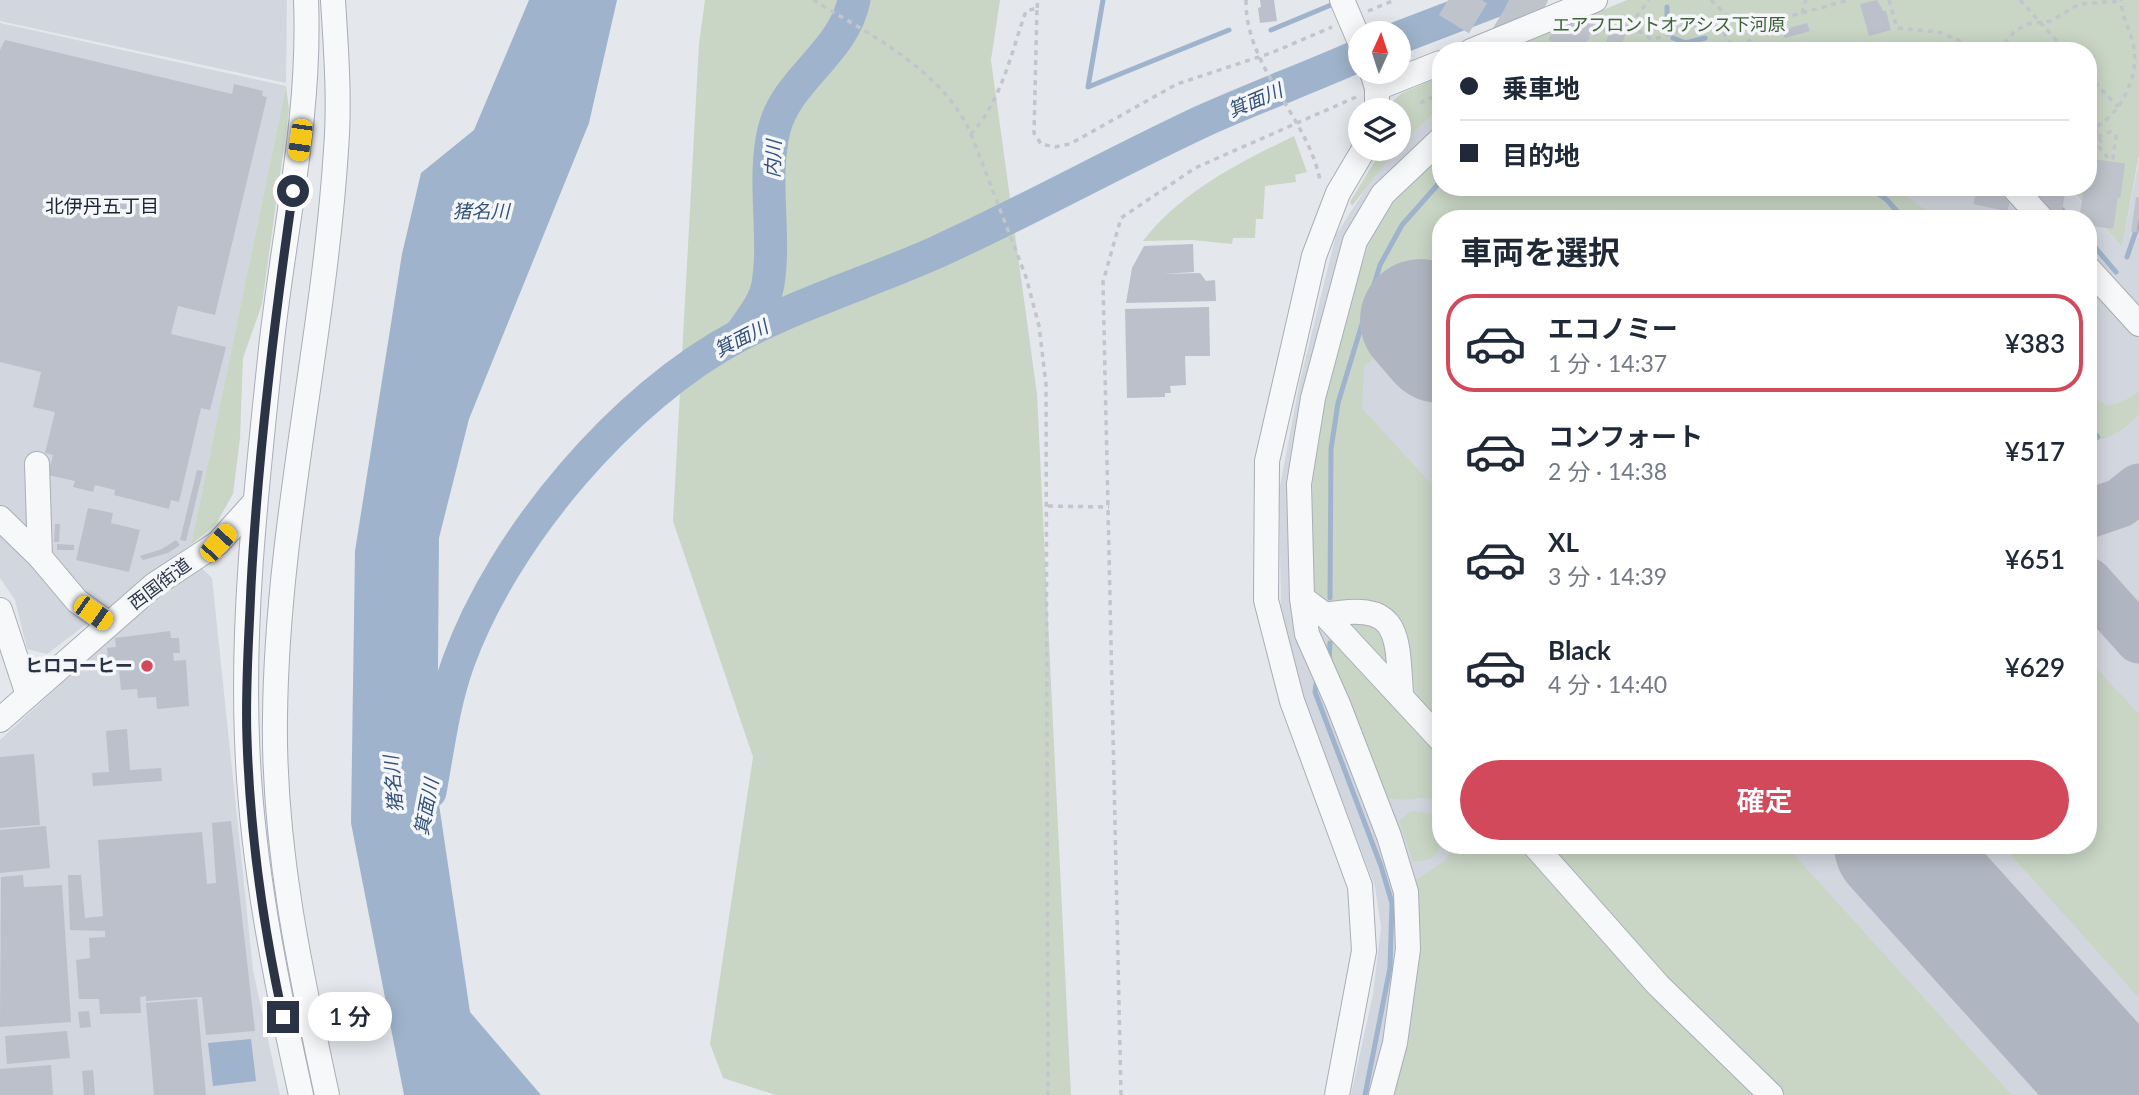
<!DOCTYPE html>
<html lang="ja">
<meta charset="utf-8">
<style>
:root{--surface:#fff;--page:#f2f2f3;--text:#1f2937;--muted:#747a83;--line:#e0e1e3;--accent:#d1495b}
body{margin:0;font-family:Lato,"Noto Sans JP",sans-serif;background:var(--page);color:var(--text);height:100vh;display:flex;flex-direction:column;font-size:26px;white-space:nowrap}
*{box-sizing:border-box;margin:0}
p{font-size:23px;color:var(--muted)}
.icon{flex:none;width:38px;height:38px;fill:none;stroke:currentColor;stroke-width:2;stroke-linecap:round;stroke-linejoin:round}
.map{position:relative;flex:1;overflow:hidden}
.panel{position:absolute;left:1432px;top:210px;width:665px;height:644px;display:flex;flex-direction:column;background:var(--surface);border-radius:28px;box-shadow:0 4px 18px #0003}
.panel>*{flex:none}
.hud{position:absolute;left:1432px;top:42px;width:665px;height:154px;border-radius:28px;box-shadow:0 4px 18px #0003;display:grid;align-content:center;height:154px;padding:0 28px;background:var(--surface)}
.needle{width:46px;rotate:3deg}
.fabs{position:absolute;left:1348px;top:21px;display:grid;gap:14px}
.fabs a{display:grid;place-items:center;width:63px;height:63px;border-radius:50%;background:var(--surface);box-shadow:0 4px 18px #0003;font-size:35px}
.end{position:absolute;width:32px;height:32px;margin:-16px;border:9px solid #2b3445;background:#fff;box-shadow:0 0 0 4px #fff}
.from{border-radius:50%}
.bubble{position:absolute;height:49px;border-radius:24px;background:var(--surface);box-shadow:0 4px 18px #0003;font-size:23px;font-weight:600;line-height:49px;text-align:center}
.car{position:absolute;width:21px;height:42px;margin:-21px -10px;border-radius:9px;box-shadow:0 0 5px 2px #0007;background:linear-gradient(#f5c518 24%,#345 0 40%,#f5c518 0 76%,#345 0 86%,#f5c518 0)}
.hud b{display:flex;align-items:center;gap:24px;height:66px;font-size:26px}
.hud b+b{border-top:2px solid var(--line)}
.hud i{width:18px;height:18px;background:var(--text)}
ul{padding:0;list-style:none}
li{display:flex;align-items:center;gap:21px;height:98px;margin:0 14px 10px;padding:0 14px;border:4px solid transparent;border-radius:28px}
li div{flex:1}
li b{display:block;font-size:26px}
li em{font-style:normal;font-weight:600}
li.active{border-color:var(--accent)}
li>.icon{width:63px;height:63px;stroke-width:1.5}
h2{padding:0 28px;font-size:32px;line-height:84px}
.button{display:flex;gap:14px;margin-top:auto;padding:14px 28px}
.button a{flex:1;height:80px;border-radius:42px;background:var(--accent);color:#fff;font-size:28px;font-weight:600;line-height:80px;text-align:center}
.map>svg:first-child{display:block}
.built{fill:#d2d6de;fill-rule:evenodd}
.green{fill:#c9d6c5}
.water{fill:#9fb4cc}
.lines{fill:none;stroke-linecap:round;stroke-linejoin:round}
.stream{stroke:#9fb4cc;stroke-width:5}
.river{stroke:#9fb4cc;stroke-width:33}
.taxiway{stroke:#b0b6c1;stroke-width:49}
.runway{stroke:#b0b6c1;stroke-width:122}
.building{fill:#bbc0ca}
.highway-tunnel{stroke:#bfc3cb;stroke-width:35;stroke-dasharray:35 18;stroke-linecap:butt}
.minor-casing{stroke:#a9aeb7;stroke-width:26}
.path{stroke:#c2c5cb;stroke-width:3.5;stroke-dasharray:5 5;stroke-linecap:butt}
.minor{stroke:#f7f8fa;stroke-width:24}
.route{stroke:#2b3445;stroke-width:9}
.poi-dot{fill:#d1495b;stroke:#f4f6f9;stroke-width:2.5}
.labels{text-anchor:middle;stroke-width:7;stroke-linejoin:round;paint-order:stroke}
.park-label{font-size:18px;fill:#3f6138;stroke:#f4f6f9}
.street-label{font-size:18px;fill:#2b3445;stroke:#f4f6f9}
.poi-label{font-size:18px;font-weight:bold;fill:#2b3445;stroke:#f4f6f9;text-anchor:end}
.water-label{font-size:19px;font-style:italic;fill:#34527a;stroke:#f4f6f9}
.neighbourhood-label{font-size:19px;fill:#1d2536;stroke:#f4f6f9}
</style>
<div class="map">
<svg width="2139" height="1095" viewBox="0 0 2139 1095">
<rect width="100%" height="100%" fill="#e4e7ec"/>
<g class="built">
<path d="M0 0H287L286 83 0 21Z"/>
<path d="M0 23 286 86 191 545 47 654 27 649 15 600 0 578Z"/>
<path d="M1440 108V187H2068L2122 247 2139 159V1095H1351L1373 994 1381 927 1375 887 1292 668 1281 606 1279 491 1300 381 1336 235 1378 169 1402 142ZM1440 219H2088V845H1440Z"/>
<path d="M201 567 212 578 253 970 280 1095H0V740L149 603Z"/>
</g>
<g class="green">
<path d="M705 0H1000L991 60 1037 394 1071 1095H776L723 1078 710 1044 753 757 673 521 699 44Z"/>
<path d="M1627 0H2139V155L2122 247 2069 187H2088V51H1504Z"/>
<path d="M1440 77V108L1398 146V110H1391L1392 102 1402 93Z"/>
<path d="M286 86 289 110 262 304 243 358 240 438 233 494 216 524 191 545Z"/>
<path d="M1294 136 1307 172 1295 175 1296 182 1265 186 1263 219H1256L1255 238H1233L1232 244 1192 240 1143 241C1182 191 1237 164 1294 136Z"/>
<path d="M1382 149H1396L1352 206 1350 202Z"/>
<path d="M1440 155V187H1893L1938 219C1868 219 1798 222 1729 219 1677 216 1590 199 1543 219H1440V297L1364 367 1362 408 1440 494V726L1415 692 1404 633 1315 596 1311 528 1314 460 1320 424 1362 264 1371 240 1390 207Z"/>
<path d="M2139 392V415C2123 430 2110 440 2088 441V393L2107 406 2122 402Z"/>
<path d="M1354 617 1381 630 1388 665 1342 621Z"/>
<path d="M1329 637 1440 753V802C1422 791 1400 807 1383 794L1325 647Z"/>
<path d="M2088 659 2139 714V998L2002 845H2088Z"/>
<path d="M1411 811 1430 813 1440 820C1440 843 1445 863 1413 861L1399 821Z"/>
<path d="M1454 845H1523L1759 1095H1390L1416 880 1446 860Z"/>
<path d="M1544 845H1785L2012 1095H1784L1679 997Z"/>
</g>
<g class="water">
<path d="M529 0H617L589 123 469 419 439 538 437 791 470 1012 541 1095H404L351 823 355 551 402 254 421 173 474 130Z"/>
<path d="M251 1039 256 1081 213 1086 208 1043Z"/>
</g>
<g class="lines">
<g class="stream">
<path d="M1103 0 1088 87 1229 30"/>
<path d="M1667 28V7"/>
<path d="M1271 30 1331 5"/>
<path d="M1673 38 1686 43 1705 38"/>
<path d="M1869 187 1887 200 1904 219"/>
<path d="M2042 187 2070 219"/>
<path d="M2088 239 2116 272"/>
<path d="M2127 257 2139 222"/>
<path d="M2088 425 2098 437"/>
<path d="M1330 598 1331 449 1338 403 1380 265 1402 225 1440 182"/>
<path d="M1329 661 1330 643"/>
<path d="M1317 678 1315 692 1381 866 1392 903 1390 968 1365 1095"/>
</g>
<g class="river">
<path d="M1398 38 1497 0"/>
<path d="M740 335C750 320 765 303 768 284 776 234 762 180 774 130 787 78 843 54 854 0"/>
<path d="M430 792C438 749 443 705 458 663 503 538 622 397 740 335 803 302 872 281 937 252 1027 211 1113 163 1203 121 1254 98 1308 78 1360 55"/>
</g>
<g class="taxiway">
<path d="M2088 514 2120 503 2139 488"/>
<path d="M2088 582 2139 639"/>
</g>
<g class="runway">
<path d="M1421 320 1440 342"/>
<path d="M1895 845 2121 1095"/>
</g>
</g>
<g class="building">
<path d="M1260 0H1274L1277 21 1260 23 1258 8 1261 7Z"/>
<path d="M1877 0 1883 11H1886L1891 30 1869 36 1860 4Z"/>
<path d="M1807 23 1810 31 1785 38 1782 30Z"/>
<path d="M5 40 232 94 234 84 263 91 262 96 267 97 215 315 178 306 171 334 226 347 210 410 201 408 179 502 171 500 169 509 114 495 115 490 95 485 93 492 73 487 75 481 48 475 53 455 45 453 55 412 33 407 41 372 0 362V50Z"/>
<path d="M1193 244 1194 272 1163 274 1200 273 1206 281 1215 280 1216 301 1126 303 1132 268 1144 246Z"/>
<path d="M1209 307 1210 356H1185L1186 385 1170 386 1171 393H1165V397L1127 398 1125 309Z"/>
<path d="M197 470 203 471 186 541 180 540Z"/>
<path d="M88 508 113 513 111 523 140 530 129 572 76 560Z"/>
<path d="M55 524H60L59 542H54Z"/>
<path d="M176 540 180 545 168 553 143 560 140 556 162 549Z"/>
<path d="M57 544 74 545V550H57Z"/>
<path d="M170 631 171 638H179L180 653H173L174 661 186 660 189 706 157 709 156 697 138 698 137 689 121 690 119 671 109 672 107 648 116 647 115 638Z"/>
<path d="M127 729 130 770 161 768 162 781 93 786 92 773 109 772 106 731Z"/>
<path d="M34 754 40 825 0 828V757Z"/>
<path d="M231 821 255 1031 206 1035 202 997 146 1001V996L140 997 141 1013 100 1014 99 999H79L76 960 90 958 89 938 105 937V931L70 930 68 875H81L85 918 103 916 98 840 202 832 207 884 216 883 212 823Z"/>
<path d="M46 826 50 868 0 873V830Z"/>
<path d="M23 875 24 887 62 885 71 1022 0 1027 1 877Z"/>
<path d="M197 999 206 1095H154L146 1003Z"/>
<path d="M89 1011 91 1027 80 1028 78 1012Z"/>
<path d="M67 1031 70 1058 7 1064 5 1036Z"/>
<path d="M51 1065 53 1095H0V1069Z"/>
<path d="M93 1070 95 1095H84L82 1071Z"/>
</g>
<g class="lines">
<g class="highway-tunnel">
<path d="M1448 0 1499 31 1539 51"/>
<path d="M1509 0 1576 34 1619 51"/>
<path d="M2088 176 2139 183"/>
<path d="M1977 187 2041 201 2139 215"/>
</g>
<defs>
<g id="minor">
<path d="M1342 0 1360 42"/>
<path d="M1471 51 1595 0"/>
<path d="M1372 72 1377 88V110"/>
<path d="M1377 88 1440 63"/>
<path d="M2013 187 2042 219"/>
<path d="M2088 268 2139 324"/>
<path d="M37 464 40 557 77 601 109 624"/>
<path d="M0 518 40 557"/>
<path d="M1302 598 1325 615 1440 739"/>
<path d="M0 610 28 695"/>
<path d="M1325 615C1400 601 1397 632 1401 694"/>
<path d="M0 720 154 585 218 543 255 502"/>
<path d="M1534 845 1658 985 1771 1095"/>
<path d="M301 1095C275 977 251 860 247 739 242 612 257 484 270 358 282 238 311 121 306 0"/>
<path d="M327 1095C300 970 273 846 275 717 277 526 324 339 336 150 340 100 336 49 333 0"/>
<path d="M1337 1095 1364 951 1360 886 1292 701 1266 600 1267 461 1314 256 1338 193 1364 149"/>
<path d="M1381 1095 1395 1043 1408 949 1406 892 1389 836 1338 704 1307 634 1302 598 1299 484 1313 398 1355 241 1383 194 1440 140"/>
</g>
</defs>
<use href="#minor" class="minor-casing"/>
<g class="path">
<path d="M813 0C869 34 943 70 971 134 1002 100 1011 53 1026 11L1037 8 1034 133 1041 144 1055 147 1070 144 1177 84 1271 53 1332 27"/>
<path d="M1246 0C1245 67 1307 116 1320 180"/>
<path d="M1711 0 1729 18"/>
<path d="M1889 0 1897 28 1939 32 1983 51"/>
<path d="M2020 0 2066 51"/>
<path d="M1037 8 1038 0"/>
<path d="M1368 11 1395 0"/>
<path d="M1802 13 1806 0"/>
<circle cx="1739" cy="30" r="15"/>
<path d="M1630 25 1651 39C1685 35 1683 15 1724 32"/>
<path d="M1630 25 1649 0"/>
<path d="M1754 26 1849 0"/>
<path d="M1557 51 1608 29 1630 25"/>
<path d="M1998 51 2014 32 2027 24 2051 21 2079 4 2121 1"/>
<path d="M2088 75 2118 107"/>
<path d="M1420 103 1440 94"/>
<path d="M2088 130C2118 121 2139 79 2134 48 2131 30 2122 20 2121 0"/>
<path d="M971 134 1026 277 1039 326 1046 384 1048 1095"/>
<path d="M2088 140C2095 138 2102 135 2109 132 2112 131 2115 133 2116 136L2113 158 2110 160 2099 147 2102 145C2100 139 2097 133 2095 128"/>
<path d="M1048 506 1109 507"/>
<path d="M1121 1095 1103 282 1121 218 1195 168 1356 97"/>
</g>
<use href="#minor" class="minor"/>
</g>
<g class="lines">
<path class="route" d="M283 1017C263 926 250 832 247 739 245 688 249 637 251 586 258 453 274 322 293 191"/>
</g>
<circle class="poi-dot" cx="147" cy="666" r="7"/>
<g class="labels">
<g class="park-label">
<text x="1669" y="31">エアフロントオアシス下河原</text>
</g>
<g class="street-label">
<text transform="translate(160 584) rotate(-37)" y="6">西国街道</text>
</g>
<g class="poi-label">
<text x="133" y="672">ヒロコーヒー</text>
</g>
<g class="water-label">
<text transform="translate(1255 100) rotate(-23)" y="7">箕面川</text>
<text transform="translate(773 159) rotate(-88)" y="7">内川</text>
<text x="481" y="218">猪名川</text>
<text transform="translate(741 338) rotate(-27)" y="7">箕面川</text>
<text transform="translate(393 784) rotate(-95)" y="7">猪名川</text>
<text transform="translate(426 807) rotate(-79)" y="7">箕面川</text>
</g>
<g class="neighbourhood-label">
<text x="102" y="213">北伊丹五丁目</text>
</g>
</g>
</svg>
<div class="fabs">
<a><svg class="needle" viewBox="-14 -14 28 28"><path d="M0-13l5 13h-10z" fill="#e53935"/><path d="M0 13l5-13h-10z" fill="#747a83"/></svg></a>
<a><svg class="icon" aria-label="layers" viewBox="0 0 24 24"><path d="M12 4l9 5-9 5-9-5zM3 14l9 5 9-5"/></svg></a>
</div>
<i class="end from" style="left:293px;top:191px"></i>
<i class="end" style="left:283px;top:1017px"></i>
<div class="bubble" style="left:308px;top:992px;width:84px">1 分</div>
<i class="car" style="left:300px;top:140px;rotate:188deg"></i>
<i class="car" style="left:218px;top:543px;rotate:42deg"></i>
<i class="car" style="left:93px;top:613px;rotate:125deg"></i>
<div class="hud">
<b><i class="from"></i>乗車地</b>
<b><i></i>目的地</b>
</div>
<section class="panel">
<h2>車両を選択</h2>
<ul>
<li class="active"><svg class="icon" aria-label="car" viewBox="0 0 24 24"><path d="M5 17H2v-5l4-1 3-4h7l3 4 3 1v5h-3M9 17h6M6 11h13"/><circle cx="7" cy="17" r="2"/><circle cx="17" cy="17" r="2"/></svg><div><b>エコノミー</b><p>1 分 · 14:37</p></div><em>¥383</em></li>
<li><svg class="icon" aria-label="car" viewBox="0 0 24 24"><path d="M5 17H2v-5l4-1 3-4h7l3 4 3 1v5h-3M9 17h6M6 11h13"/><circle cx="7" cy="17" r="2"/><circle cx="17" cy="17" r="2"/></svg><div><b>コンフォート</b><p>2 分 · 14:38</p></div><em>¥517</em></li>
<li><svg class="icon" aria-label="car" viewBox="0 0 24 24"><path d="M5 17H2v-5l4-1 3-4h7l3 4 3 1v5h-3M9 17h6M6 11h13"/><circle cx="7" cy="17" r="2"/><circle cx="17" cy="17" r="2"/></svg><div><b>XL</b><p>3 分 · 14:39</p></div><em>¥651</em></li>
<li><svg class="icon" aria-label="car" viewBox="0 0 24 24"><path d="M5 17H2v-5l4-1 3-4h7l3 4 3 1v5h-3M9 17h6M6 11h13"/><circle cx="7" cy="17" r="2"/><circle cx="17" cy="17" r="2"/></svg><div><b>Black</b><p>4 分 · 14:40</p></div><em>¥629</em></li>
</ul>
<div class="button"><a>確定</a></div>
</section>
</div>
